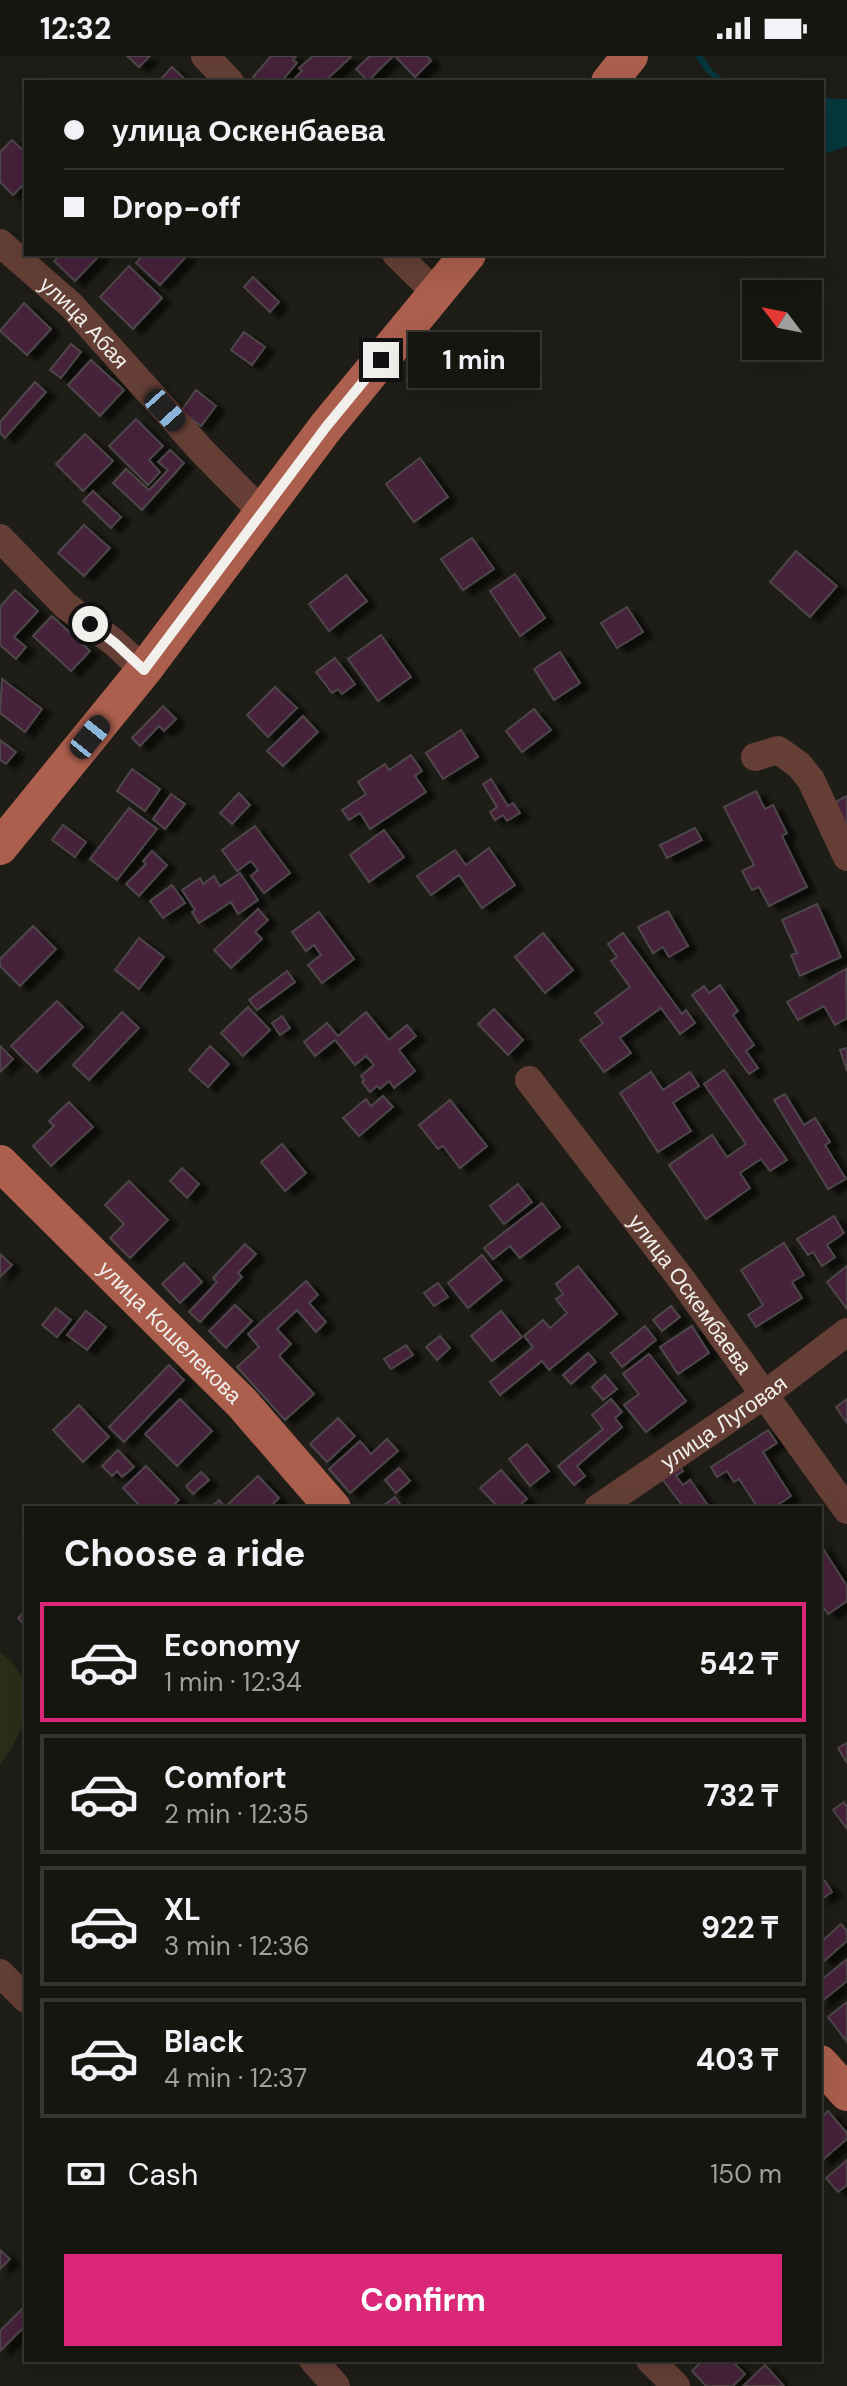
<!DOCTYPE html>
<meta charset="utf-8">
<style>
:root{--surface:#161611;--page:#23231f;--text:#f1f3f6;--muted:#9e9f9f;--line:#353531;--accent:#db2777}
body{margin:0;font-family:"DM Sans",sans-serif;background:var(--page);color:var(--text);height:100vh;display:flex;flex-direction:column;font-size:30px;white-space:nowrap}
*{box-sizing:border-box;margin:0}
p{font-size:26px;color:var(--muted)}
.icon{flex:none;width:44px;height:44px;fill:none;stroke:currentColor;stroke-width:2;stroke-linecap:round;stroke-linejoin:round}
.map{position:relative;flex:1;overflow:hidden}
.drawer{position:absolute;left:24px;top:1450px;width:798px;height:856px;display:flex;flex-direction:column;background:var(--surface);border-radius:0px;box-shadow:0 8px 32px #0002,0 0 0 2px var(--line)}
.drawer>*{flex:none}
.banner{position:absolute;left:24px;top:24px;width:800px;height:176px;border-radius:0px;box-shadow:0 8px 32px #0002,0 0 0 2px var(--line);display:grid;align-content:center;height:176px;padding:0 40px;background:var(--surface)}
.needle{width:52px;rotate:302deg}
.tools{position:absolute;left:742px;top:224px;display:grid;gap:16px}
.tools a{display:grid;place-items:center;width:80px;height:80px;border-radius:0px;background:var(--surface);box-shadow:0 8px 32px #0002,0 0 0 2px var(--line);font-size:40px}
.end{position:absolute;width:36px;height:36px;margin:-18px;border:10px solid #f1f0ec;background:#111;box-shadow:0 0 0 4px #111}
.from{border-radius:50%}
.bubble{position:absolute;height:56px;border-radius:0px;background:var(--surface);box-shadow:0 8px 32px #0002,0 0 0 2px var(--line);font-size:26px;font-weight:700;line-height:56px;text-align:center}
.car{position:absolute;width:24px;height:48px;margin:-24px -12px;border-radius:10px;box-shadow:0 0 6px 2px #0007;background:linear-gradient(#222 24%,#8ab4d8 0 40%,#222 0 76%,#8ab4d8 0 86%,#222 0)}
.banner b{display:flex;align-items:center;gap:28px;height:76px;font-size:30px}
.banner b+b{border-top:2px solid var(--line)}
.banner i{width:20px;height:20px;background:var(--text)}
ul{padding:0;list-style:none}
li{display:flex;align-items:center;gap:24px;height:120px;margin:0 16px 12px;padding:0 24px;border:4px solid var(--line);border-radius:0px}
li div{flex:1}
li b{display:block;font-size:30px}
li em{font-style:normal;font-weight:700}
li.current{border-color:var(--accent)}
li>.icon{width:72px;height:72px;stroke-width:1.5}
h2{padding:0 40px;font-size:36px;line-height:96px}
.pay{display:flex;align-items:center;gap:20px;height:88px;padding:0 40px;font-size:30px}
.pay p{margin-inline-start:auto}
.button{display:flex;gap:16px;margin-top:auto;padding:16px 40px}
.button a{flex:1;height:92px;border-radius:0px;background:var(--accent);color:#fff;font-size:32px;font-weight:700;line-height:92px;text-align:center}
.status{display:flex;justify-content:space-between;align-items:center;height:56px;padding:0 40px;background:var(--surface);direction:ltr}
.status svg{height:22px;fill:currentColor}
.map>svg:first-child{display:block}
.green{fill:#292f18}
.water{fill:#05383c}
.lines{fill:none;stroke-linecap:round;stroke-linejoin:round}
.stream{stroke:#05383c;stroke-width:6}
.building{fill:#47243b;stroke:#4d464a;stroke-width:2;filter:url(#shadow)}
.minor{stroke:#653f36;stroke-width:28}
.major{stroke:#ac5f4d;stroke-width:36}
.route{stroke:#f1f0ec;stroke-width:10}
.labels{text-anchor:middle;stroke-width:8;stroke-linejoin:round;paint-order:stroke}
.street-label{font-size:22px;fill:#f1f0ec;stroke:#1e1d17}
</style>
<div class="status"><b>12:32</b><svg viewBox="0 0 49 12"><path d="M0 12V9h3v3zM5 12V6h3v6zM10 12V3h3v9zM15 12V0h3v12zM26 1h20v11H26zM47 4h2v5h-2z"/></svg></div>
<div class="map">
<svg width="847" height="2330" viewBox="0 0 847 2330">
<defs>
<filter id="shadow"><feDropShadow dx="9" dy="5" stdDeviation="2" flood-color="#0009"/></filter>
</defs>
<rect width="100%" height="100%" fill="#1e1d17"/>
<path class="green" d="M0 1596C6 1601 14 1608 18 1614 37 1646 20 1683 0 1709Z"/>
<path class="water" d="M822 42 847 43V90L822 99Z"/>
<g class="lines">
<path class="stream" d="M699 0 709 15 722 26"/>
</g>
<g class="building">
<path d="M127 0H150L139 11Z"/>
<path d="M271 0H296L293 4 297 7 281 26H259L253 21Z"/>
<path d="M313 0H350L351 1 324 26H291L302 15 299 12Z"/>
<path d="M370 0H393L368 25 356 13Z"/>
<path d="M395 0H427L431 5 415 21Z"/>
<path d="M172 11 188 26H158Z"/>
<path d="M12 84 26 97V126L13 139 0 126V96Z"/>
<path d="M61 198H98L100 199 75 225 54 205Z"/>
<path d="M144 198H182L186 201 160 229 136 207Z"/>
<path d="M129 210 162 242 133 273 100 241Z"/>
<path d="M253 221 279 246 270 256 244 231Z"/>
<path d="M24 247 51 273 27 299 0 275Z"/>
<path d="M244 276 265 291 252 309 231 294Z"/>
<path d="M71 288 81 296 61 322 50 314Z"/>
<path d="M91 304 124 334 100 360 68 329Z"/>
<path d="M35 326 46 336 5 382 0 377V366Z"/>
<path d="M196 334 216 350 201 370 181 355Z"/>
<path d="M136 363 163 390 149 404 160 416 148 429 109 390Z"/>
<path d="M85 378 113 405 83 435 56 408Z"/>
<path d="M170 394 184 407 142 454 113 427 126 413 149 434 168 414 158 406Z"/>
<path d="M420 402 448 441 414 466 386 428Z"/>
<path d="M93 435 121 461 111 472 83 445Z"/>
<path d="M84 469 110 492 84 520 58 497Z"/>
<path d="M472 482 494 513 463 534 441 503Z"/>
<path d="M796 495 837 530 810 561 770 526Z"/>
<path d="M515 518 545 562 520 580 490 535Z"/>
<path d="M346 519 367 545 329 575 309 548Z"/>
<path d="M15 534 38 555 14 581 26 591 16 603 0 589V551Z"/>
<path d="M627 551 643 576 617 592 601 567Z"/>
<path d="M52 560 90 595 71 615 33 580Z"/>
<path d="M381 579 411 621 378 645 348 603Z"/>
<path d="M560 596 580 627 554 644 534 613Z"/>
<path d="M335 602 355 628 342 638 338 633 332 637 316 616Z"/>
<path d="M2 623 42 653 25 676 0 657Z"/>
<path d="M275 631 297 652 268 681 247 659Z"/>
<path d="M163 650 176 663 164 675 159 670 140 690 132 682Z"/>
<path d="M534 653 551 674 522 696 506 675Z"/>
<path d="M303 660 318 676 283 710 267 695Z"/>
<path d="M461 674 478 701 443 723 426 697Z"/>
<path d="M0 684 16 696 6 708 0 704Z"/>
<path d="M411 699 422 715 415 720 426 736 370 773 360 757 349 764 342 754 366 738 358 726 385 708 389 714Z"/>
<path d="M132 713 160 733 145 755 117 735Z"/>
<path d="M491 723 508 750 513 747 520 757 507 765 503 759 495 764 490 756 497 751 483 728Z"/>
<path d="M756 735 765 753 773 749 787 777 782 780 807 831 769 850 759 831 752 834 742 815 754 809 724 751Z"/>
<path d="M239 737 250 749 232 768 220 757Z"/>
<path d="M171 738 185 748 165 773 153 763Z"/>
<path d="M847 740V766L845 767 828 750Z"/>
<path d="M129 752 157 773 117 824 90 803Z"/>
<path d="M63 769 86 786 75 801 52 784Z"/>
<path d="M255 770 290 817 264 837 251 820 258 814 251 805 237 815 222 794Z"/>
<path d="M695 772 702 784 667 802 660 789Z"/>
<path d="M384 774 404 801 369 826 350 799Z"/>
<path d="M489 792 515 829 482 852 459 819 431 839 417 820 455 794 466 809Z"/>
<path d="M152 795 167 809 139 840 126 828 146 808 143 805Z"/>
<path d="M240 817 258 844 238 858 231 846 199 867 192 856 195 854 182 834 200 822 203 828 214 820 220 830Z"/>
<path d="M172 829 185 847 163 862 150 845Z"/>
<path d="M817 848 841 901 800 920 791 899 797 897 782 864Z"/>
<path d="M258 853 268 864 255 876 262 883 231 912 214 894Z"/>
<path d="M668 855 688 890 669 901 663 891 653 897 638 871Z"/>
<path d="M319 856 354 903 322 927 308 909 321 899 314 889 306 895 292 876Z"/>
<path d="M33 870 56 893 20 930 0 910V903Z"/>
<path d="M543 877 573 914 545 937 515 901Z"/>
<path d="M623 877 682 958 686 954 695 967 680 978 661 952 620 982 631 997 604 1016 580 984 603 967 595 957 630 931 611 905 617 901 608 888Z"/>
<path d="M139 882 164 901 139 933 115 914Z"/>
<path d="M846 913 847 962 835 969 824 950 798 964 787 946Z"/>
<path d="M287 915 295 926 257 954 249 944Z"/>
<path d="M720 929 738 955 733 959 754 989 746 995 758 1012 749 1018 692 939 704 930 709 937Z"/>
<path d="M57 945 83 971 37 1016 11 990Z"/>
<path d="M248 951 270 974 243 1000 221 977Z"/>
<path d="M494 953 523 984 508 999 478 968Z"/>
<path d="M122 956 139 972 89 1024 73 1009Z"/>
<path d="M366 956 389 984 407 969 416 980 399 994 415 1015 394 1032 389 1025 380 1033 377 1030 370 1036 362 1026 364 1024 361 1020 374 1009 366 1000 355 1009 335 984 315 1000 304 986 327 967 338 980Z"/>
<path d="M282 960 290 972 280 979 272 967Z"/>
<path d="M0 990 13 1003 0 1016Z"/>
<path d="M210 990 229 1008 208 1031 189 1014Z"/>
<path d="M847 992V1015L840 994Z"/>
<path d="M724 1014 787 1104 770 1115 761 1103 740 1117 750 1132 706 1163 669 1109 712 1079 727 1101 746 1088 704 1028Z"/>
<path d="M651 1016 663 1034 690 1016 699 1030 673 1047 691 1075 658 1096 620 1037Z"/>
<path d="M785 1038 804 1069 815 1062 830 1086 825 1089 846 1123 828 1133 774 1044Z"/>
<path d="M383 1040 393 1051 359 1080 343 1062 366 1043 371 1050Z"/>
<path d="M450 1044 487 1090 460 1112 443 1090 438 1093 419 1069Z"/>
<path d="M69 1046 93 1071 51 1110 33 1090 54 1070 49 1065Z"/>
<path d="M282 1088 306 1117 285 1135 261 1106Z"/>
<path d="M182 1112 199 1128 187 1142 170 1125Z"/>
<path d="M129 1125 168 1164 130 1202 110 1182 124 1168 105 1149Z"/>
<path d="M518 1128 532 1146 504 1168 490 1150Z"/>
<path d="M542 1147 560 1171 520 1202 510 1190 493 1203 484 1192Z"/>
<path d="M834 1160 844 1177 827 1189 835 1201 822 1210 813 1196 808 1199 797 1183Z"/>
<path d="M784 1187 804 1219 792 1226 802 1242 756 1271 748 1259 763 1249 741 1214Z"/>
<path d="M245 1188 256 1198 238 1217 242 1221 200 1266 189 1256 217 1226 213 1222Z"/>
<path d="M0 1198 12 1209 0 1221Z"/>
<path d="M482 1199 502 1224 468 1252 448 1227Z"/>
<path d="M184 1207 202 1226 180 1247 162 1228Z"/>
<path d="M578 1210 617 1258 549 1314 542 1305 500 1339 490 1326 533 1291 524 1280 543 1264 550 1272 567 1257 556 1243 563 1238 556 1228Z"/>
<path d="M847 1210V1253L827 1226Z"/>
<path d="M306 1225 318 1239 309 1247 326 1266 316 1276 297 1254 277 1273 291 1288 279 1300 314 1338 285 1364 237 1311 259 1291 248 1278Z"/>
<path d="M438 1227 448 1241 434 1250 424 1237Z"/>
<path d="M235 1249 252 1265 226 1292 209 1275Z"/>
<path d="M671 1250 680 1261 662 1275 653 1264Z"/>
<path d="M56 1252 71 1264 57 1281 42 1269Z"/>
<path d="M86 1255 106 1271 87 1294 67 1279Z"/>
<path d="M501 1255 522 1281 492 1305 471 1280Z"/>
<path d="M645 1270 656 1284 622 1311 611 1297Z"/>
<path d="M692 1270 709 1297 678 1318 660 1291Z"/>
<path d="M440 1280 450 1292 437 1304 426 1291Z"/>
<path d="M406 1289 413 1299 391 1313 384 1303Z"/>
<path d="M588 1297 596 1306 571 1328 563 1319Z"/>
<path d="M649 1298 686 1345 646 1376 624 1349 639 1338 623 1318Z"/>
<path d="M169 1309 184 1324 124 1386 109 1371Z"/>
<path d="M605 1319 617 1333 603 1344 592 1331Z"/>
<path d="M180 1343 212 1375 177 1410 145 1378Z"/>
<path d="M611 1343 622 1356 615 1362 622 1371 577 1410 585 1420 574 1429 558 1410 603 1373 592 1359Z"/>
<path d="M847 1343V1367L836 1351Z"/>
<path d="M79 1349 109 1381 83 1406 53 1374Z"/>
<path d="M338 1362 355 1380 327 1406 310 1388Z"/>
<path d="M768 1374 777 1387 763 1396 791 1440 773 1452H758L739 1423 734 1426 727 1415 717 1421 711 1411Z"/>
<path d="M387 1383 398 1395 350 1437 329 1413 360 1385 371 1398Z"/>
<path d="M527 1388 549 1415 530 1430 509 1403Z"/>
<path d="M118 1394 134 1411 122 1421 117 1415 112 1420 102 1410Z"/>
<path d="M677 1407 683 1415 676 1420 683 1429 690 1424 710 1452H684L660 1420Z"/>
<path d="M146 1410 179 1444 170 1452H142L123 1432Z"/>
<path d="M399 1412 410 1425 396 1437 385 1424Z"/>
<path d="M501 1414 527 1443 516 1452H499L480 1432Z"/>
<path d="M201 1416 209 1424 193 1438 186 1430Z"/>
<path d="M258 1420 279 1442 269 1452H210L219 1444 225 1451Z"/>
<path d="M395 1441 403 1452H380Z"/>
<path d="M820 1488 847 1530V1545L828 1558 820 1546Z"/>
<path d="M26 1554V1571L18 1562Z"/>
<path d="M847 1687V1707L838 1692Z"/>
<path d="M844 1746 847 1751V1773L833 1754Z"/>
<path d="M825 1825 832 1836 820 1844V1828Z"/>
<path d="M841 1868 847 1875V1885L824 1905 820 1900V1887Z"/>
<path d="M847 1903V1925L820 1947V1925Z"/>
<path d="M847 1946V1986L828 1961Z"/>
<path d="M828 2055 847 2077V2083L820 2106V2062Z"/>
<path d="M847 2104V2129L838 2136 826 2122Z"/>
<path d="M0 2194 10 2203 0 2213Z"/>
<path d="M26 2249V2269L0 2295V2275Z"/>
<path d="M703 2304H731L745 2318 733 2330H706L692 2315Z"/>
<path d="M765 2309 784 2330H743Z"/>
</g>
<g class="lines">
<g class="minor">
<path d="M205 0 230 26"/>
<path id="s1" d="M0 187 72 250 202 395 262 456"/>
<path d="M396 198 436 237"/>
<path d="M0 482 65 549 115 587 144 614"/>
<path d="M755 701 778 694 799 709 811 724 847 801"/>
<path id="s2" d="M529 1024 682 1224 847 1454"/>
<path id="s3" d="M598 1452 764 1339 847 1276"/>
<path d="M0 1917 26 1943"/>
<path d="M313 2304 336 2330"/>
<path d="M650 2304 676 2330"/>
</g>
<g class="major">
<path d="M609 26 630 0"/>
<path d="M0 791 144 614 326 371 468 198"/>
<path id="s4" d="M0 1107 242 1347 333 1452"/>
<path d="M820 2007 847 2037"/>
</g>
</g>
<g class="lines">
<path class="route" d="M90 568 115 587 144 614 326 371 381 304"/>
</g>
<g class="labels">
<g class="street-label">
<text dy="8" stroke="none"><textPath href="#s1" startOffset="116">улица Абая</textPath></text>
<text dy="8" stroke="none"><textPath href="#s2" startOffset="268">улица Оскембаева</textPath></text>
<text dy="8" stroke="none"><textPath href="#s4" startOffset="240">улица Кошелекова</textPath></text>
<text dy="8" stroke="none"><textPath href="#s3" startOffset="152">улица Луговая</textPath></text>
</g>
</g>
</svg>
<div class="tools">
<a><svg class="needle" viewBox="-14 -14 28 28"><path d="M0-13l5 13h-10z" fill="#e53935"/><path d="M0 13l5-13h-10z" fill="#9e9f9f"/></svg></a>
</div>
<i class="end from" style="left:90px;top:568px"></i>
<i class="end" style="left:381px;top:304px"></i>
<div class="bubble" style="left:408px;top:276px;width:132px">1 min</div>
<i class="car" style="left:165px;top:354px;rotate:138deg"></i>
<i class="car" style="left:90px;top:681px;rotate:39deg"></i>
<div class="banner">
<b><i class="from"></i>улица Оскенбаева</b>
<b><i></i>Drop-off</b>
</div>
<section class="drawer">
<h2>Choose a ride</h2>
<ul>
<li class="current"><svg class="icon" aria-label="car" viewBox="0 0 24 24"><path d="M5 17H2v-5l4-1 3-4h7l3 4 3 1v5h-3M9 17h6M6 11h13"/><circle cx="7" cy="17" r="2"/><circle cx="17" cy="17" r="2"/></svg><div><b>Economy</b><p>1 min · 12:34</p></div><em>542 ₸</em></li>
<li><svg class="icon" aria-label="car" viewBox="0 0 24 24"><path d="M5 17H2v-5l4-1 3-4h7l3 4 3 1v5h-3M9 17h6M6 11h13"/><circle cx="7" cy="17" r="2"/><circle cx="17" cy="17" r="2"/></svg><div><b>Comfort</b><p>2 min · 12:35</p></div><em>732 ₸</em></li>
<li><svg class="icon" aria-label="car" viewBox="0 0 24 24"><path d="M5 17H2v-5l4-1 3-4h7l3 4 3 1v5h-3M9 17h6M6 11h13"/><circle cx="7" cy="17" r="2"/><circle cx="17" cy="17" r="2"/></svg><div><b>XL</b><p>3 min · 12:36</p></div><em>922 ₸</em></li>
<li><svg class="icon" aria-label="car" viewBox="0 0 24 24"><path d="M5 17H2v-5l4-1 3-4h7l3 4 3 1v5h-3M9 17h6M6 11h13"/><circle cx="7" cy="17" r="2"/><circle cx="17" cy="17" r="2"/></svg><div><b>Black</b><p>4 min · 12:37</p></div><em>403 ₸</em></li>
</ul>
<div class="pay"><svg class="icon" aria-label="cash" viewBox="0 0 24 24"><path d="M3 7h18v10H3z"/><circle cx="12" cy="12" r="2"/></svg>Cash<p>150 m</p></div>
<div class="button"><a>Confirm</a></div>
</section>
</div>
